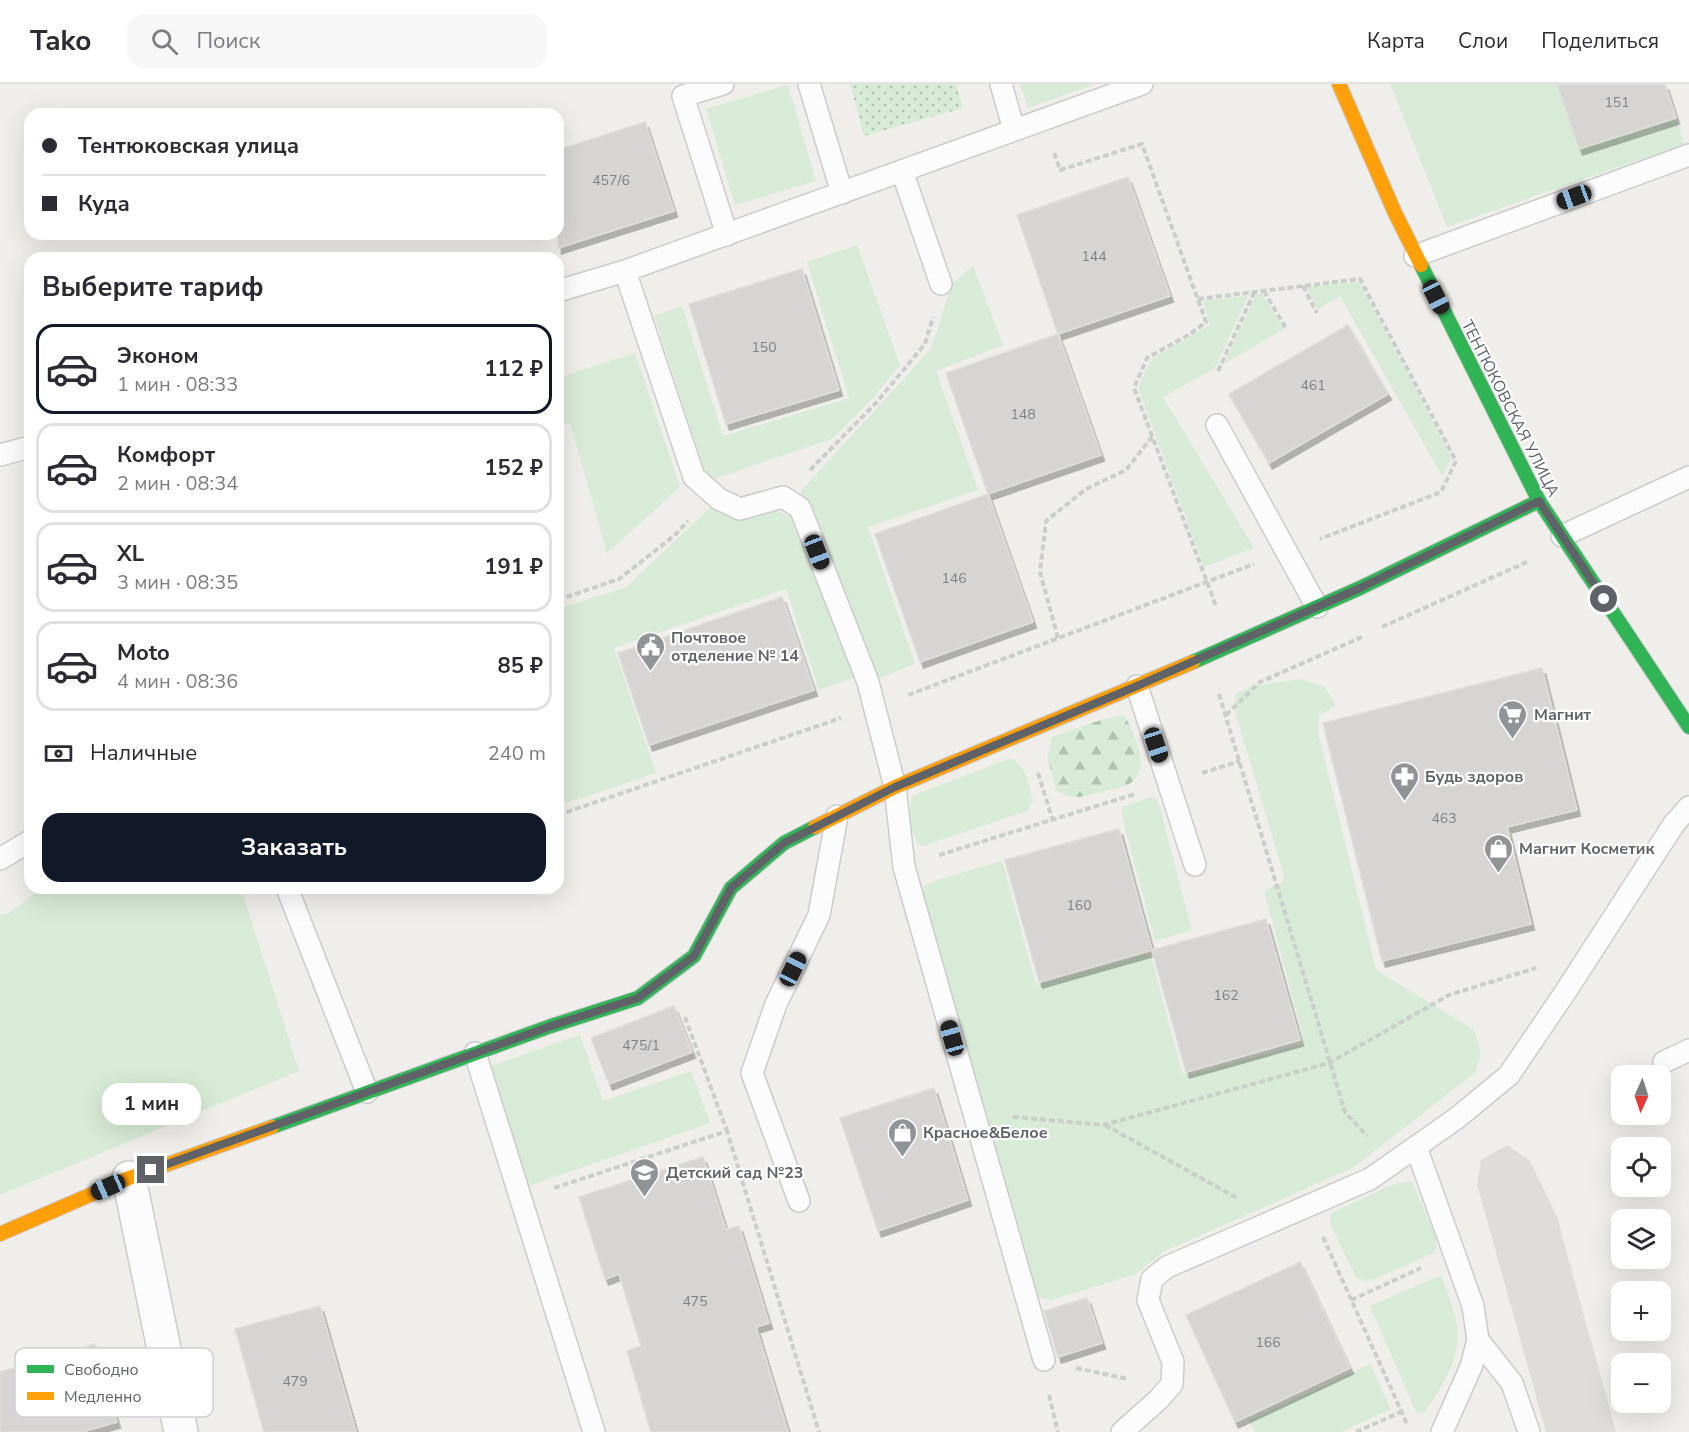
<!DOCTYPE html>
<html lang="ru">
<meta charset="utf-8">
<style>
:root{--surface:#fff;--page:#f7f7f7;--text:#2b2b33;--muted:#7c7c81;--line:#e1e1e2;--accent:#111827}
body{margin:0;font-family:"Nunito Sans",sans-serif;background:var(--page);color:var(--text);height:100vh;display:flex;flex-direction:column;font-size:22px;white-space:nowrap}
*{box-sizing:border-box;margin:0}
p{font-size:20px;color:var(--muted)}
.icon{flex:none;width:33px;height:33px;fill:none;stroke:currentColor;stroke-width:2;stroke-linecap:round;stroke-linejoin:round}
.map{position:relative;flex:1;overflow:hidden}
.sheet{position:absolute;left:24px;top:168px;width:540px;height:642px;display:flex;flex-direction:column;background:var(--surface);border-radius:18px;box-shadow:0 6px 24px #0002}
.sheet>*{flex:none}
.hud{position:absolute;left:24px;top:24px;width:540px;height:132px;border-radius:18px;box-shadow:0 6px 24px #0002;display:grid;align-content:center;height:132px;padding:0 18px;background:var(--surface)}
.needle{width:39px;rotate:183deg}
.fabs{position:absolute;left:1611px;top:981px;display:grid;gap:12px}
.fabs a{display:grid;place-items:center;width:60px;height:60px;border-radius:12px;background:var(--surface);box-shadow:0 6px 24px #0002;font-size:30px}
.end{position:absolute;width:27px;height:27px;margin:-14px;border:8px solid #5f6368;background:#fff;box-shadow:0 0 0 3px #fff}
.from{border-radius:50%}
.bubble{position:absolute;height:42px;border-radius:18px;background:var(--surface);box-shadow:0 6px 24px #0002;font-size:20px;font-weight:700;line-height:42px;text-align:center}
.car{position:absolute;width:18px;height:36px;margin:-18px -9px;border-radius:8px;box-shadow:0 0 4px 2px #0007;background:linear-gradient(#222 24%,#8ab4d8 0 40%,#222 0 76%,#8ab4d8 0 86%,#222 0)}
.hud b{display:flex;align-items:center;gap:21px;height:57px;font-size:22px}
.hud b+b{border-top:2px solid var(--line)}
.hud i{width:15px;height:15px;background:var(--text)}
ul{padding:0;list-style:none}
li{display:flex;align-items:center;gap:18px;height:90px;margin:0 12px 9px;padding:0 6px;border:3px solid var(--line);border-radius:18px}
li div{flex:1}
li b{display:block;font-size:22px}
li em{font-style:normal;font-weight:700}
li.on{border-color:var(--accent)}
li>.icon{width:54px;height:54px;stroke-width:1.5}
h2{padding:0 18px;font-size:27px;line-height:72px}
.pay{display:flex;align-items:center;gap:15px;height:66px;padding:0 18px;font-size:22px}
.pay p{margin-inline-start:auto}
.primary-button{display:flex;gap:12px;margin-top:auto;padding:12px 18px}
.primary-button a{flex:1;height:69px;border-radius:18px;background:var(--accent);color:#fff;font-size:24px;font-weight:700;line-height:69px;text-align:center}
header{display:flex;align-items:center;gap:36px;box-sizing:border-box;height:84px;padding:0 30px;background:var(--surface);border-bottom:2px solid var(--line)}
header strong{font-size:28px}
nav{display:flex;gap:33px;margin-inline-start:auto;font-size:21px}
.search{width:420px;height:54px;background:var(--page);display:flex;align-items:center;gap:15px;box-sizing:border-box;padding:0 21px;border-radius:18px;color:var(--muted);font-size:22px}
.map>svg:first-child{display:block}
.industrial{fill:#dfddda}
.green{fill:#d8ebd6}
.forest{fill:url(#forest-firs)}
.park{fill:url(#park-dots)}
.building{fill:#d6d5d3;stroke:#deddd9;stroke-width:1.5;filter:url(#shadow)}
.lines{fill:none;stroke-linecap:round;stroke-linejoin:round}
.lane-casing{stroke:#cbcccc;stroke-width:24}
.street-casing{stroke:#cbcccc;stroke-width:36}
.fast-casing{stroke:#cacacb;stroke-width:16}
.slow-casing{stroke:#cacacb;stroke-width:16}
.path{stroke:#cacfcc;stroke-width:4;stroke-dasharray:6 3;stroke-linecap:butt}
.lane{stroke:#fdfcfc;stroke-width:21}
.street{stroke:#fdfcfc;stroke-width:33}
.fast{stroke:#30b455;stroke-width:14}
.slow{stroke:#ff9f0a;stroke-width:14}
.route{stroke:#5f6368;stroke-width:8}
.labels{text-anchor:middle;stroke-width:4.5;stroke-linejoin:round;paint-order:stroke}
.number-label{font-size:14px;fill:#7e8184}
.street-label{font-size:16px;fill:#5f6368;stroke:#fff}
.poi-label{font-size:16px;font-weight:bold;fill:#5f6368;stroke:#fff;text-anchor:start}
.key{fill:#fff;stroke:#cfd0d2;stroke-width:1.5}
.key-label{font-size:16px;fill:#5f6368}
</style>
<header>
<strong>Tako</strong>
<div class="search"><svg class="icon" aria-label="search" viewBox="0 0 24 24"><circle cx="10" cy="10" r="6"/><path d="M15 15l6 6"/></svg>Поиск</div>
<nav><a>Карта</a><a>Слои</a><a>Поделиться</a></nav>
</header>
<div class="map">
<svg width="1689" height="1348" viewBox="0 0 1689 1348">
<defs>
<pattern id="forest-firs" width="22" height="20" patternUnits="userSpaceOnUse" patternTransform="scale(1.5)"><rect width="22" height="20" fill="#d8ebd6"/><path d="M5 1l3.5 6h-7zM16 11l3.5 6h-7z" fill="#b2c2b1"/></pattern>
<pattern id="park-dots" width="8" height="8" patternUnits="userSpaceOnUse" patternTransform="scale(1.5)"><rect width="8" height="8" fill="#d8ebd6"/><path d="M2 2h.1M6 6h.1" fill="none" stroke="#b2c2b1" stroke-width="1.8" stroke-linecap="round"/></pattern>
<filter id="shadow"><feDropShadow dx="3.5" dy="6" stdDeviation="0" flood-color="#0004"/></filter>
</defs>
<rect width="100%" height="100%" fill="#efeeea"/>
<path class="industrial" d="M1507 1061 1530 1077 1557 1133 1616 1348H1546L1477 1100 1481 1076Z"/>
<g class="green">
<path d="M1020 0H1096L1028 24Z"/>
<path d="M1390 0H1557L1579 65 1676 34 1684 60 1447 143Z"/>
<path d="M788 1 816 97 735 121 706 25Z"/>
<path d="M857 161 900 281 873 314 832 355 714 395 704 385 654 232 682 222 723 352 849 314 807 178Z"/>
<path d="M973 182 1003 261 936 287 978 406 868 443 915 580 875 596 801 407 931 265 952 200Z"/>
<path d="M1359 198 1452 374 1442 392 1340 212 1318 225 1306 203Z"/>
<path d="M1262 210 1284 245 1224 280 1256 211Z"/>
<path d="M1248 212 1215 284 1163 313 1254 464 1204 483 1138 304 1151 275 1210 241 1203 217Z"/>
<path d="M635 269 680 403 607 469 570 339 558 342V294Z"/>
<path d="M711 423 734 435 776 426 790 433 856 593 819 606 786 505 614 564 656 689 558 722V525L626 503Z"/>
<path d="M1301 595 1325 603 1336 621 1319 632 1318 648 1376 886 1474 946 1481 968 1476 988 1354 1083 1165 1167 1134 1191 1051 1216 1037 1213 921 815V804L934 797 1000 777 1003 780 1035 897 1038 901 1148 870 1151 872 1182 988 1188 991 1302 960 1303 953 1264 808 1272 802 1283 798 1284 792 1234 624 1236 610 1252 602Z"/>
<path d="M1011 674C1026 682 1029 701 1033 717L1027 727 921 763C909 749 908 730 912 712Z"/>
<path d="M1151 713 1158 717 1192 846 1155 857 1121 729 1123 723Z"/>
<path d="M42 804H241L299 987 0 1111V831L9 829Z"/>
<path d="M580 951 603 1017 691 987 710 1039 529 1102 488 983Z"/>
<path d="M1412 1097 1436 1153V1164L1432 1170 1372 1196 1364 1197 1356 1193 1330 1140V1132L1333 1128 1394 1100Z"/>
<path d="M1441 1191C1446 1206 1453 1221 1456 1236 1464 1271 1443 1301 1424 1329L1416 1328 1370 1222Z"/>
<path d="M1370 1280 1391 1325 1341 1348H1255L1249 1336Z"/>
</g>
<path class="forest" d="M1124 631C1134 648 1153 686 1129 700 1122 704 1110 705 1102 708 1085 712 1073 717 1057 707L1047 674 1052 653 1101 636Z"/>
<path class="park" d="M850 0H956L963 24 864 52Z"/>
<g class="building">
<path d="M1557 0H1665L1676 34 1579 65Z"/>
<path d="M645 38 674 127 558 164V66Z"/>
<path d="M1128 93 1170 212 1058 250 1017 131Z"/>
<path d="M802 185 839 306 726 340 689 220Z"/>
<path d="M1348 241 1388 310 1269 379 1229 310Z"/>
<path d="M1058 250 1101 371 988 410 946 289Z"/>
<path d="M988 410 1033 538 920 578 875 450Z"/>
<path d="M782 513 814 606 649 661 618 569Z"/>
<path d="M1542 584 1577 726 1507 743 1531 840 1382 877 1323 639Z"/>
<path d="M1119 745 1152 866 1039 898 1005 776Z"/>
<path d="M1266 835 1300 956 1186 988 1152 866Z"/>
<path d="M674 922 692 968 609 1000 591 954Z"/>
<path d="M934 1004 968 1116 878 1147 840 1034Z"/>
<path d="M703 1073 726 1146 739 1142 769 1239 756 1243 788 1348H651L627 1267 641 1262 619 1190 605 1195 579 1113Z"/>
<path d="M1300 1178 1350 1284 1235 1338 1186 1231Z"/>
<path d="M1087 1214 1102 1259 1058 1273 1044 1227Z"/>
<path d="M320 1222 356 1348H264L235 1245Z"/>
<path d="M95 1260 117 1338 82 1348H0V1288Z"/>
</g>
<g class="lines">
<defs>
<g id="lane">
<path d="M723 0 683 12 727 151"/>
<path d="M809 0 842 109"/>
<path d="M1001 0 1014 46"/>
<path d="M902 87 941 200"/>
<path d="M1415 172 1689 71"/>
<path d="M625 187 694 393 719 415 740 425 783 413 800 424 868 598 895 703 904 783 1044 1276"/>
<path d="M558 207 625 187 1142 0"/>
<path d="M1217 341 1317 523"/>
<path d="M0 371 30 363"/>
<path d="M1562 452 1689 393"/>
<path d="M1137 602 1195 781"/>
<path d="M0 775 30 757"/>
<path d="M287 804 367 1008"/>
<path d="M475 969 594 1348"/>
<path d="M1664 978 1689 966"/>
<path d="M1416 1063 1473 1222 1478 1256 1471 1283 1442 1348"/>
<path d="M799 1117 752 989 776 920 819 831 837 732"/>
<path d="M1478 1256 1512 1299 1529 1348"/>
<path d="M1122 1348 1159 1315 1172 1300 1173 1278 1148 1216 1152 1195 1167 1183 1370 1095 1457 1034 1509 991 1566 907 1674 740 1689 723"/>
</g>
<path id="street" d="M129 1094 181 1348"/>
<g id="fast">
<path d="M1421 181 1539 417 1689 643"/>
<path d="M1193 578 1360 504 1539 417"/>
<path d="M272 1043 551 942 638 914 694 872 731 804 784 759 815 743"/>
</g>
<g id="slow">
<path d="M1339 0 1395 129 1421 181"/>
<path d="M815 743 895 703 1193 578"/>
<path d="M0 1150 129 1094 272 1043"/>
</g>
</defs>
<use href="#lane" class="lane-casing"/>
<use href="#street" class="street-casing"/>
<use href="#fast" class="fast-casing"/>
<use href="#slow" class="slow-casing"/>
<g class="path">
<path d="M1054 69 1060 86 1142 60 1206 238 1190 250 1147 274 1134 304 1216 522"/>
<path d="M1303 202 1317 229"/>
<path d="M1264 207 1287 246"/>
<path d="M1198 215 1360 195 1456 377 1441 408 1320 455"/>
<path d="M1218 287 1254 209"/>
<path d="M810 386 876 319 925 260 933 233"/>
<path d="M558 516 619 495 674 452 688 437"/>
<path d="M1382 543 1529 477"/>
<path d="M1058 554 1040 488 1046 437 1086 405 1126 386 1152 353"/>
<path d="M1219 610 1345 1028 1367 1052"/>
<path d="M908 611 1254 480"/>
<path d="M1226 631 1260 598 1362 553"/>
<path d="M1038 689 1052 734"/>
<path d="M1202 689 1240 677"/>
<path d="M558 731 841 634"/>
<path d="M939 771 1135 710"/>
<path d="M328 807 338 804"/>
<path d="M685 933 727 1047"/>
<path d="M1013 1033 1104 1041 1329 979 1449 911 1536 884"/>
<path d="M1105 1041 1237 1114"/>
<path d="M554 1104 727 1047 819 1348"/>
<path d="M1323 1153 1407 1340"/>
<path d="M1351 1216 1421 1184"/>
<path d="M1076 1284 1128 1295"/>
<path d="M1049 1311 1058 1348"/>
<path d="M1356 1348 1401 1328"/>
</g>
<use href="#lane" class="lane"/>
<use href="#street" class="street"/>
<use href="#fast" class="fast"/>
<use href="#slow" class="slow"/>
</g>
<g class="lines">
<path class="route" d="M151 1086 551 942 638 914 694 872 731 804 784 759 895 703 1137 602 1360 504 1539 417 1604 515"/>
</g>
<defs>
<symbol id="civic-pin" viewBox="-11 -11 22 30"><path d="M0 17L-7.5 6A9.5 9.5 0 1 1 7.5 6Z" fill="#919496" stroke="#fff"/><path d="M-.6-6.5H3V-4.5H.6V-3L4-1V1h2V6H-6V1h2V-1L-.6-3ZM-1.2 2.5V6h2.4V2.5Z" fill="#fff"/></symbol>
<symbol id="supermarket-pin" viewBox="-11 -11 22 30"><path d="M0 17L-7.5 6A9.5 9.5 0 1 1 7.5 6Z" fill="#919496" stroke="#fff"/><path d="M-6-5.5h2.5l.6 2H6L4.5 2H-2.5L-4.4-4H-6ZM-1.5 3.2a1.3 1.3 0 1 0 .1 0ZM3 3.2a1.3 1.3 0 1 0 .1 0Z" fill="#fff"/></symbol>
<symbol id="pharmacy-pin" viewBox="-11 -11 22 30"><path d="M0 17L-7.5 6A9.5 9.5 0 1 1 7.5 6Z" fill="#919496" stroke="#fff"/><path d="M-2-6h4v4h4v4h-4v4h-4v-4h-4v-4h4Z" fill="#fff"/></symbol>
<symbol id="shop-pin" viewBox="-11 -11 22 30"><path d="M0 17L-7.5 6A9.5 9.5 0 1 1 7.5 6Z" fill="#919496" stroke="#fff"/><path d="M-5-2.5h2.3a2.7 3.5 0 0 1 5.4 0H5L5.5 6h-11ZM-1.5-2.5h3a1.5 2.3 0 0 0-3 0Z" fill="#fff"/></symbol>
<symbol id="school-pin" viewBox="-11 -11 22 30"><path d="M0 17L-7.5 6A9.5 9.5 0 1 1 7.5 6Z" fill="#919496" stroke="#fff"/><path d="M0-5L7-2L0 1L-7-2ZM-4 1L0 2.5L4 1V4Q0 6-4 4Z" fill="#fff"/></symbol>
</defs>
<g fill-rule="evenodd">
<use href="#civic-pin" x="634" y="546" width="33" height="45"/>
<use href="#supermarket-pin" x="1496" y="614" width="33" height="45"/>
<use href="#pharmacy-pin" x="1388" y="676" width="33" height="45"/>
<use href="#shop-pin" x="1482" y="748" width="33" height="45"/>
<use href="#shop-pin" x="886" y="1032" width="33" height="45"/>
<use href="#school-pin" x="628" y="1072" width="33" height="45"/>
</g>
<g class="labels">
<g class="number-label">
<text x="1617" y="23">151</text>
<text x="611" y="101">457/6</text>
<text x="1094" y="177">144</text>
<text x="764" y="268">150</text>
<text x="1313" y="306">461</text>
<text x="1023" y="335">148</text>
<text x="954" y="499">146</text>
<text x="1444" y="739">463</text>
<text x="1079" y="826">160</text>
<text x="1226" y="916">162</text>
<text x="641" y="966">475/1</text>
<text x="695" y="1222">475</text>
<text x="1268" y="1263">166</text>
<text x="295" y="1302">479</text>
</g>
<g class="street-label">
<text transform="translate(1511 324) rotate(63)" y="6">ТЕНТЮКОВСКАЯ УЛИЦА</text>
</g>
<g class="poi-label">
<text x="671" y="559">Почтовое<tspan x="671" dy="18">отделение № 14</tspan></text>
<text x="1534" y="636">Магнит</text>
<text x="1425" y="698">Будь здоров</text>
<text x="1519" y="770">Магнит Косметик</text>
<text x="923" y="1054">Красное&amp;Белое</text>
<text x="666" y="1094">Детский сад №23</text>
</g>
</g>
<rect x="15" y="1264" width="198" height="69" rx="9" class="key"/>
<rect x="27" y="1281" width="27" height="8" fill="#30b455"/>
<rect x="27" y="1308" width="27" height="8" fill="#ff9f0a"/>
<g class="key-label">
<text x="64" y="1291">Свободно</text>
<text x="64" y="1318">Медленно</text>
</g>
</svg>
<div class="fabs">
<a><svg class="needle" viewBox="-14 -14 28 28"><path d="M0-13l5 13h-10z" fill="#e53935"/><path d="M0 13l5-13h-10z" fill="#7c7c81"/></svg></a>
<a><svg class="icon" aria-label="locate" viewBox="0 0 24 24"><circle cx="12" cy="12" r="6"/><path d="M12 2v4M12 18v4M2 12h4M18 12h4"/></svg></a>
<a><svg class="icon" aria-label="layers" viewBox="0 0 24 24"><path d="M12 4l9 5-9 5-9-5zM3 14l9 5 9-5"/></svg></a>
<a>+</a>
<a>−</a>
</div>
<i class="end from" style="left:1604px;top:515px"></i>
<i class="end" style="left:151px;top:1086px"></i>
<div class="bubble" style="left:102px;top:999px;width:99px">1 мин</div>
<i class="car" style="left:1574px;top:113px;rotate:250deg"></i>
<i class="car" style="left:1436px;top:213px;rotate:153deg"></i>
<i class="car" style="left:817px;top:468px;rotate:159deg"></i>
<i class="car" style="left:1156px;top:661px;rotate:162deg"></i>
<i class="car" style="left:793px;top:885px;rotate:26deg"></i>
<i class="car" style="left:952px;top:954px;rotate:344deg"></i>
<i class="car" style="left:108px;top:1103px;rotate:246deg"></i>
<div class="hud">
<b><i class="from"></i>Тентюковская улица</b>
<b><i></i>Куда</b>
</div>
<section class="sheet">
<h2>Выберите тариф</h2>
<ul>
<li class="on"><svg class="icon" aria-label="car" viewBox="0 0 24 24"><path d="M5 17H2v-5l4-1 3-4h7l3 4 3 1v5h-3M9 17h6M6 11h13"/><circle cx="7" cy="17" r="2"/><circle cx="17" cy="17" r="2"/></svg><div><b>Эконом</b><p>1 мин · 08:33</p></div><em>112 ₽</em></li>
<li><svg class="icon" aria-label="car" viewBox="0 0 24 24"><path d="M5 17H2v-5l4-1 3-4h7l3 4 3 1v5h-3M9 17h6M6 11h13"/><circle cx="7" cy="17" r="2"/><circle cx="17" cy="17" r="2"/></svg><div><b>Комфорт</b><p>2 мин · 08:34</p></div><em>152 ₽</em></li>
<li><svg class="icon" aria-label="car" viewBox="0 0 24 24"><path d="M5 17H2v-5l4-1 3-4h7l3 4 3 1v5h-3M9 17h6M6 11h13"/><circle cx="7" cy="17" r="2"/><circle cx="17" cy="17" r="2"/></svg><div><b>XL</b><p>3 мин · 08:35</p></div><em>191 ₽</em></li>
<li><svg class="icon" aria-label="car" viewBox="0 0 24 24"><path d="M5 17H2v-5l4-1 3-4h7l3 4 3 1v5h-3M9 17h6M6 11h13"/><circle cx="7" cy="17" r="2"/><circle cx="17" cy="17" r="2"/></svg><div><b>Moto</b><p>4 мин · 08:36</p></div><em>85 ₽</em></li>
</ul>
<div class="pay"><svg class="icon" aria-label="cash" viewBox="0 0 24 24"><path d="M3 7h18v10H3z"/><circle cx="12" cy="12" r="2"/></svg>Наличные<p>240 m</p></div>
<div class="primary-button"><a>Заказать</a></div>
</section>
</div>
